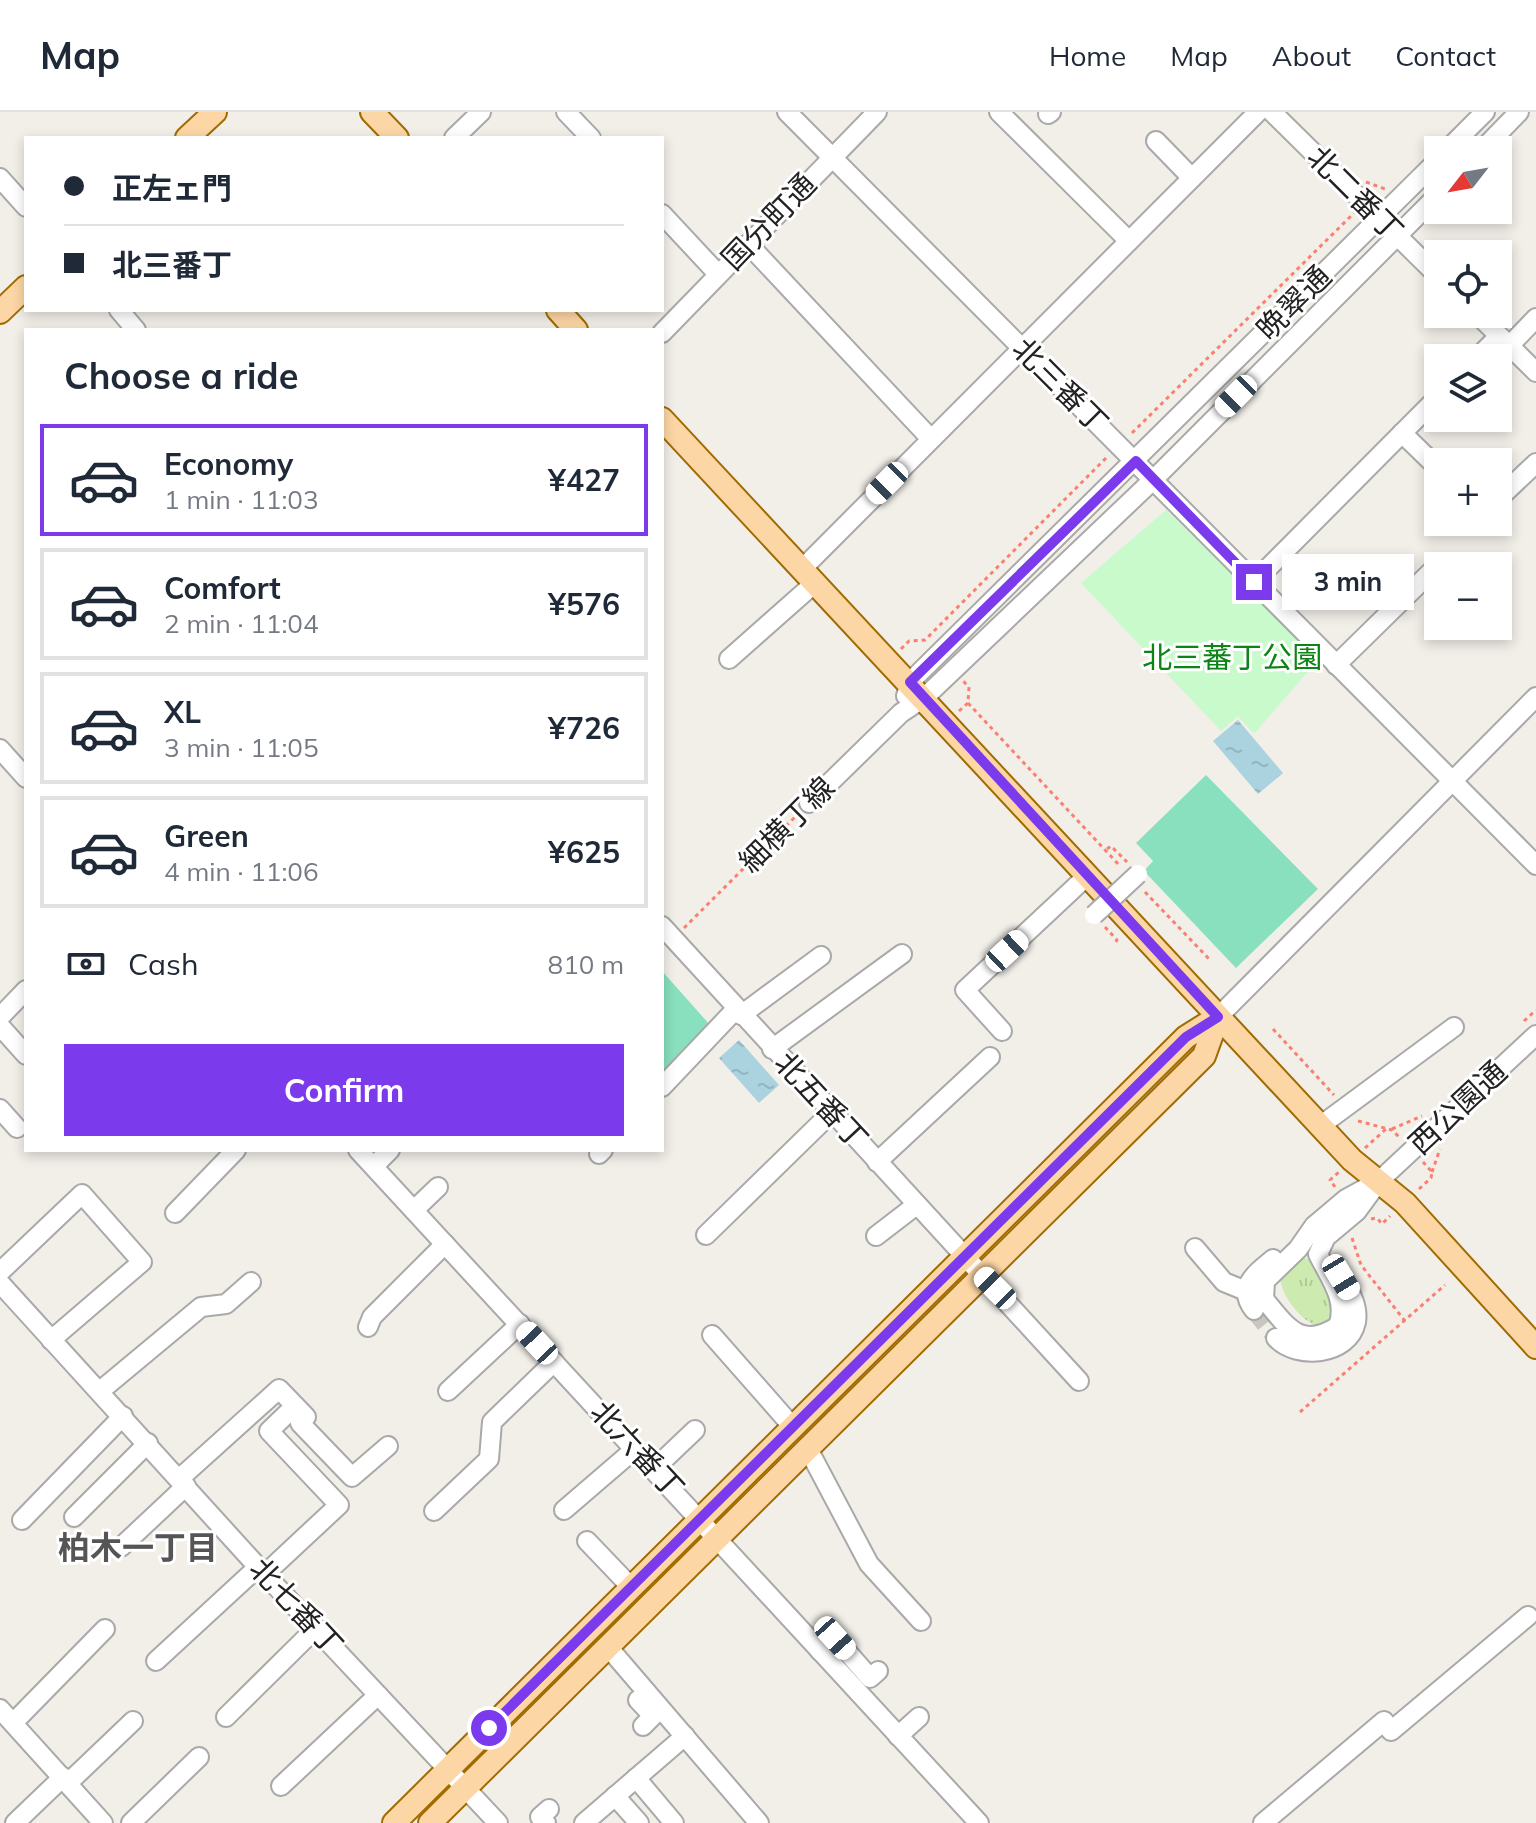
<!DOCTYPE html>
<meta charset="utf-8">
<style>
:root{--surface:#fff;--page:#f2f2f3;--text:#1f2937;--muted:#747a83;--line:#e0e1e3;--accent:#7c3aed}
body{margin:0;font-family:Mulish,"Noto Sans JP",sans-serif;background:var(--page);color:var(--text);height:100vh;display:flex;flex-direction:column;font-size:30px;white-space:nowrap}
*{box-sizing:border-box;margin:0}
p{font-size:26px;color:var(--muted)}
.icon{flex:none;width:44px;height:44px;fill:none;stroke:currentColor;stroke-width:2;stroke-linecap:round;stroke-linejoin:round}
.map{position:relative;flex:1;overflow:hidden}
.side{position:absolute;left:24px;top:216px;width:640px;height:824px;display:flex;flex-direction:column;background:var(--surface);border-radius:0px;box-shadow:0 4px 12px #0003}
.side>*{flex:none}
.hud{position:absolute;left:24px;top:24px;width:640px;height:176px;border-radius:0px;box-shadow:0 4px 12px #0003;display:grid;align-content:center;height:176px;padding:0 40px;background:var(--surface)}
.needle{width:52px;rotate:239deg}
.controls{position:absolute;left:1424px;top:24px;display:grid;gap:16px}
.controls a{display:grid;place-items:center;width:88px;height:88px;border-radius:0px;background:var(--surface);box-shadow:0 4px 12px #0003;font-size:40px}
.end{position:absolute;width:36px;height:36px;margin:-18px;border:10px solid #7c3aed;background:#fff;box-shadow:0 0 0 4px #fff}
.from{border-radius:50%}
.bubble{position:absolute;height:56px;border-radius:0px;background:var(--surface);box-shadow:0 4px 12px #0003;font-size:26px;font-weight:700;line-height:56px;text-align:center}
.car{position:absolute;width:24px;height:48px;margin:-24px -12px;border-radius:10px;box-shadow:0 0 6px 2px #0007;background:linear-gradient(#fff 24%,#345 0 40%,#fff 0 76%,#345 0 86%,#fff 0)}
.hud b{display:flex;align-items:center;gap:28px;height:76px;font-size:30px}
.hud b+b{border-top:2px solid var(--line)}
.hud i{width:20px;height:20px;background:var(--text)}
ul{padding:0;list-style:none}
li{display:flex;align-items:center;gap:24px;height:112px;margin:0 16px 12px;padding:0 24px;border:4px solid var(--line);border-radius:0px}
li div{flex:1}
li b{display:block;font-size:30px}
li em{font-style:normal;font-weight:700}
li.active{border-color:var(--accent)}
li>.icon{width:72px;height:72px;stroke-width:1.5}
h2{padding:0 40px;font-size:36px;line-height:96px}
.pay{display:flex;align-items:center;gap:20px;height:88px;padding:0 40px;font-size:30px}
.pay p{margin-inline-start:auto}
.primary-button{display:flex;gap:16px;margin-top:auto;padding:16px 40px}
.primary-button a{flex:1;height:92px;border-radius:0px;background:var(--accent);color:#fff;font-size:32px;font-weight:700;line-height:92px;text-align:center}
header{display:flex;align-items:center;gap:48px;box-sizing:border-box;height:112px;padding:0 40px;background:var(--surface);border-bottom:2px solid var(--line)}
header strong{font-size:38px}
nav{display:flex;gap:44px;margin-inline-start:auto;font-size:28px}
.map>svg:first-child{display:block}
.grass{fill:url(#grass-tufts)}
.park{fill:#c8facc}
.pitch{fill:#88e0be}
.water{fill:url(#water-ripples)}
.lines{fill:none;stroke-linecap:round;stroke-linejoin:round}
.minor-tunnel{stroke:#c8c6c1;stroke-width:18;stroke-dasharray:18 9;stroke-linecap:butt}
.minor-casing{stroke:#a9a9a9;stroke-width:22}
.major-casing{stroke:#a06b00;stroke-width:26}
.path{stroke:#fa8072;stroke-width:3;stroke-dasharray:4 4;stroke-linecap:butt}
.minor{stroke:#fff;stroke-width:18}
.major{stroke:#fcd6a4;stroke-width:22}
.minor-bridge-casing{stroke:#a9a9a9;stroke-width:22;stroke-linecap:butt}
.minor-bridge{stroke:#fff;stroke-width:18}
.route{stroke:#7c3aed;stroke-width:10}
.labels{text-anchor:middle;stroke-width:6;stroke-linejoin:round;paint-order:stroke}
.street-label{font-size:30px;fill:#222;stroke:#fff}
.park-label{font-size:30px;fill:#0c8416;stroke:#fff}
.neighbourhood-label{font-size:32px;font-weight:bold;fill:#555;stroke:#fff}
</style>
<header>
<strong>Map</strong>
<nav><a>Home</a><a>Map</a><a>About</a><a>Contact</a></nav>
</header>
<div class="map">
<svg width="1536" height="1711" viewBox="0 0 1536 1711">
<defs>
<pattern id="grass-tufts" width="24" height="20" patternUnits="userSpaceOnUse" patternTransform="scale(2)"><rect width="24" height="20" fill="#cdebb0"/><path d="M3 7l-1-3M5 7V3M7 7l1-3M15 17l-1-3M17 17v-4M19 17l1-3" fill="none" stroke="#b0c997"/></pattern>
<pattern id="water-ripples" width="26" height="14" patternUnits="userSpaceOnUse" patternTransform="scale(2)"><rect width="26" height="14" fill="#aad3df"/><path d="M2 4q2-2 4 0t4 0M15 11q2-2 4 0t4 0" fill="none" stroke="#92b5bf"/></pattern>
</defs>
<rect width="100%" height="100%" fill="#f2efe9"/>
<path class="grass" d="M1301 1145C1325 1149 1331 1187 1335 1207L1321 1215C1302 1211 1281 1184 1280 1165Z"/>
<path class="park" d="M1166 398 1318 548 1254 622 1238 604 1221 619 1081 471Z"/>
<g class="pitch">
<path d="M1206 663 1318 777 1236 856 1144 759 1153 749 1136 731Z"/>
<path d="M662 859 718 922 662 972Z"/>
</g>
<g class="water">
<path d="M1238 608 1283 661 1258 682 1213 629Z"/>
<path d="M739 928 779 973 759 991 719 946Z"/>
</g>
<g class="lines">
<path class="minor-tunnel" d="M1254 1198 1276 1226"/>
<defs>
<g id="minor">
<path d="M566 0 591 26"/>
<path d="M787 0 1536 753"/>
<path d="M999 0 1129 129"/>
<path d="M1272 0 1438 164"/>
<path d="M1048 2 1051 0"/>
<path d="M454 26 481 0"/>
<path d="M1156 29 1192 66"/>
<path d="M1447 38 1485 0"/>
<path d="M1482 38 1519 0"/>
<path d="M0 66 26 95"/>
<path d="M662 102 718 162"/>
<path d="M748 132 931 327"/>
<path d="M119 198 136 218"/>
<path d="M1477 202 1536 260"/>
<path d="M662 221 877 0"/>
<path d="M1509 234 1536 206"/>
<path d="M1477 246 1499 224"/>
<path d="M1402 321 1438 356"/>
<path d="M1498 387 1536 351"/>
<path d="M803 456 1258 0"/>
<path d="M1254 470 1438 285"/>
<path d="M729 547 816 470"/>
<path d="M1336 553 1440 451"/>
<path d="M906 584 910 570 1438 48"/>
<path d="M0 637 26 666"/>
<path d="M809 691 901 601 925 585 1154 367 1438 83"/>
<path d="M662 814 1079 1269"/>
<path d="M741 903 821 844"/>
<path d="M0 905 26 878"/>
<path d="M1218 905 1536 585"/>
<path d="M0 914 26 943"/>
<path d="M1002 919 965 878 1087 764"/>
<path d="M772 937 902 842"/>
<path d="M662 975 736 897"/>
<path d="M0 997 17 1016"/>
<path d="M1320 1014 1454 915"/>
<path d="M358 1038 979 1711"/>
<path d="M599 1042 603 1038"/>
<path d="M877 1050 990 945"/>
<path d="M374 1054 390 1038"/>
<path d="M1379 1069 1346 1087 1314 1114 1298 1137 1265 1169 1264 1187C1287 1215 1301 1238 1338 1214 1348 1188 1329 1165 1318 1142L1326 1125 1357 1099 1379 1069 1536 923"/>
<path d="M414 1098 438 1075"/>
<path d="M175 1101 236 1038"/>
<path d="M706 1123 832 1000"/>
<path d="M876 1124 915 1094"/>
<path d="M1195 1136 1224 1170 1246 1179"/>
<path d="M0 1160 82 1082 142 1150 51 1228"/>
<path d="M0 1171 258 1455 498 1711"/>
<path d="M1254 1198C1236 1175 1256 1161 1273 1147"/>
<path d="M368 1215 372 1205 445 1132"/>
<path d="M712 1223 792 1314"/>
<path d="M1276 1226C1296 1248 1349 1244 1356 1210 1359 1192 1348 1177 1340 1163"/>
<path d="M100 1279 201 1195 226 1192 251 1170"/>
<path d="M448 1279 520 1212"/>
<path d="M807 1335 869 1452 921 1509"/>
<path d="M654 1357 695 1318"/>
<path d="M179 1367 279 1277 306 1305 300 1311 352 1365 388 1334"/>
<path d="M564 1398 635 1337"/>
<path d="M434 1399 489 1347 492 1310 554 1250"/>
<path d="M74 1405 148 1331"/>
<path d="M22 1408 123 1304"/>
<path d="M587 1429 631 1475"/>
<path d="M121 1435 186 1374"/>
<path d="M265 1462 339 1393 269 1319 295 1294"/>
<path d="M608 1535 759 1711"/>
<path d="M820 1539 835 1526 870 1566 878 1559"/>
<path d="M156 1549 258 1455"/>
<path d="M638 1588 653 1604 643 1614"/>
<path d="M0 1597 103 1711"/>
<path d="M226 1605 315 1517"/>
<path d="M13 1611 105 1517"/>
<path d="M898 1624 919 1605"/>
<path d="M636 1666 674 1711"/>
<path d="M68 1671 133 1609"/>
<path d="M281 1674 378 1583"/>
<path d="M615 1684 639 1711"/>
<path d="M15 1711 63 1665"/>
<path d="M131 1711 199 1645"/>
<path d="M546 1711 540 1705 549 1697"/>
<path d="M584 1711 685 1624"/>
<path d="M1263 1711 1384 1609 1391 1619 1528 1504"/>
</g>
<g id="major">
<path d="M372 0 397 26"/>
<path d="M187 26 215 0"/>
<path d="M558 198 576 218"/>
<path d="M0 200 26 175"/>
<path d="M662 307 1352 1048 1405 1091 1536 1235"/>
<path d="M394 1711 1186 925 1218 905"/>
<path d="M430 1711 1204 944 1218 905"/>
</g>
</defs>
<use href="#minor" class="minor-casing"/>
<use href="#major" class="major-casing"/>
<g class="path">
<path d="M1366 70 1385 77"/>
<path d="M1454 202 1462 210"/>
<path d="M1132 321 1354 101"/>
<path d="M901 537 909 529 925 528 1106 346"/>
<path d="M968 591 1120 754"/>
<path d="M959 599 968 591 969 575 963 569"/>
<path d="M1107 737 1111 734 1127 750"/>
<path d="M1145 780 1211 849"/>
<path d="M1105 815 1117 828 1115 831"/>
<path d="M684 816 798 702"/>
<path d="M1524 909 1536 898"/>
<path d="M1273 917 1334 983"/>
<path d="M1358 1009 1392 1018 1401 1027"/>
<path d="M1392 1017 1422 1004"/>
<path d="M1365 1036 1386 1017"/>
<path d="M1432 1060 1440 1037"/>
<path d="M1335 1075 1330 1068 1339 1060"/>
<path d="M1419 1077 1431 1066 1432 1060 1423 1050"/>
<path d="M1371 1107 1377 1106 1382 1112 1390 1104"/>
<path d="M1352 1126 1361 1153 1405 1209"/>
<path d="M1300 1300 1445 1173"/>
</g>
<use href="#minor" class="minor"/>
<use href="#major" class="major"/>
<defs>
<path id="minor-bridge" d="M1094 803 1138 762"/>
</defs>
<use href="#minor-bridge" class="minor-bridge-casing"/>
<use href="#minor-bridge" class="minor-bridge"/>
</g>
<g class="lines">
<path class="route" d="M489 1616 1186 925 1218 905 910 570 1136 349 1254 470"/>
</g>
<g class="labels">
<g class="street-label">
<text transform="translate(1355 82) rotate(45)" y="10">北二番丁</text>
<text transform="translate(769 110) rotate(-46)" y="10">国分町通</text>
<text transform="translate(1294 191) rotate(-45)" y="10">晩翠通</text>
<text transform="translate(1060 274) rotate(45)" y="10">北三番丁</text>
<text transform="translate(787 713) rotate(-45)" y="10">細横丁線</text>
<text transform="translate(821 989) rotate(47)" y="10">北五番丁</text>
<text transform="translate(1458 996) rotate(-43)" y="10">西公園通</text>
<text transform="translate(637 1338) rotate(47)" y="10">北六番丁</text>
<text transform="translate(296 1495) rotate(47)" y="10">北七番丁</text>
</g>
<g class="park-label">
<text x="1232" y="556">北三蕃丁公園</text>
</g>
<g class="neighbourhood-label">
<text x="138" y="1447">柏木一丁目</text>
</g>
</g>
</svg>
<div class="controls">
<a><svg class="needle" viewBox="-14 -14 28 28"><path d="M0-13l5 13h-10z" fill="#e53935"/><path d="M0 13l5-13h-10z" fill="#747a83"/></svg></a>
<a><svg class="icon" aria-label="locate" viewBox="0 0 24 24"><circle cx="12" cy="12" r="6"/><path d="M12 2v4M12 18v4M2 12h4M18 12h4"/></svg></a>
<a><svg class="icon" aria-label="layers" viewBox="0 0 24 24"><path d="M12 4l9 5-9 5-9-5zM3 14l9 5 9-5"/></svg></a>
<a>+</a>
<a>−</a>
</div>
<i class="end from" style="left:489px;top:1616px"></i>
<i class="end" style="left:1254px;top:470px"></i>
<div class="bubble" style="left:1282px;top:442px;width:132px">3 min</div>
<i class="car" style="left:1236px;top:284px;rotate:225deg"></i>
<i class="car" style="left:887px;top:371px;rotate:225deg"></i>
<i class="car" style="left:1007px;top:839px;rotate:47deg"></i>
<i class="car" style="left:1341px;top:1165px;rotate:149deg"></i>
<i class="car" style="left:995px;top:1176px;rotate:315deg"></i>
<i class="car" style="left:537px;top:1231px;rotate:317deg"></i>
<i class="car" style="left:835px;top:1526px;rotate:138deg"></i>
<div class="hud">
<b><i class="from"></i>正左ェ門</b>
<b><i></i>北三番丁</b>
</div>
<section class="side">
<h2>Choose a ride</h2>
<ul>
<li class="active"><svg class="icon" aria-label="car" viewBox="0 0 24 24"><path d="M5 17H2v-5l4-1 3-4h7l3 4 3 1v5h-3M9 17h6M6 11h13"/><circle cx="7" cy="17" r="2"/><circle cx="17" cy="17" r="2"/></svg><div><b>Economy</b><p>1 min · 11:03</p></div><em>¥427</em></li>
<li><svg class="icon" aria-label="car" viewBox="0 0 24 24"><path d="M5 17H2v-5l4-1 3-4h7l3 4 3 1v5h-3M9 17h6M6 11h13"/><circle cx="7" cy="17" r="2"/><circle cx="17" cy="17" r="2"/></svg><div><b>Comfort</b><p>2 min · 11:04</p></div><em>¥576</em></li>
<li><svg class="icon" aria-label="car" viewBox="0 0 24 24"><path d="M5 17H2v-5l4-1 3-4h7l3 4 3 1v5h-3M9 17h6M6 11h13"/><circle cx="7" cy="17" r="2"/><circle cx="17" cy="17" r="2"/></svg><div><b>XL</b><p>3 min · 11:05</p></div><em>¥726</em></li>
<li><svg class="icon" aria-label="car" viewBox="0 0 24 24"><path d="M5 17H2v-5l4-1 3-4h7l3 4 3 1v5h-3M9 17h6M6 11h13"/><circle cx="7" cy="17" r="2"/><circle cx="17" cy="17" r="2"/></svg><div><b>Green</b><p>4 min · 11:06</p></div><em>¥625</em></li>
</ul>
<div class="pay"><svg class="icon" aria-label="cash" viewBox="0 0 24 24"><path d="M3 7h18v10H3z"/><circle cx="12" cy="12" r="2"/></svg>Cash<p>810 m</p></div>
<div class="primary-button"><a>Confirm</a></div>
</section>
</div>
